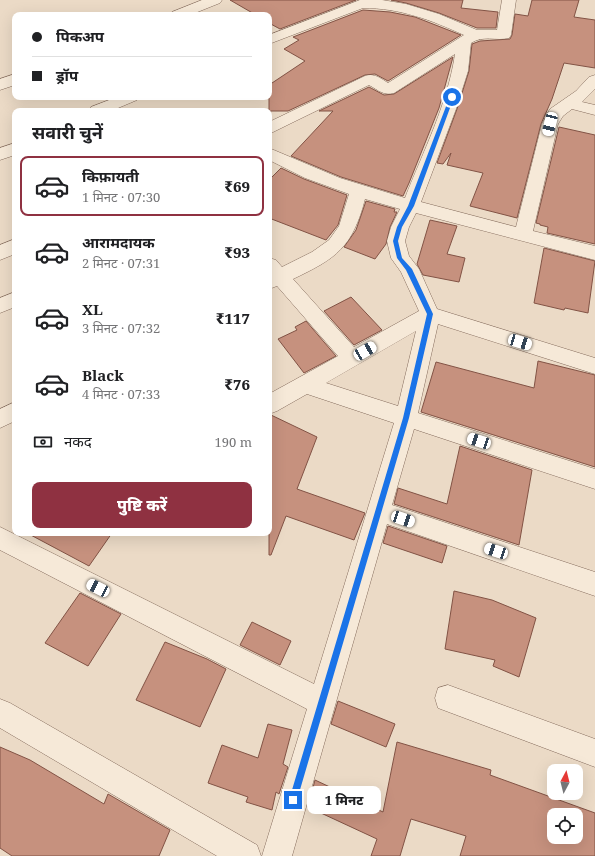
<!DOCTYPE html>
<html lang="hi">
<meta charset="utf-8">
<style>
:root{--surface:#fff;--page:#f6f6f6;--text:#202124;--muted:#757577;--line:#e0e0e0;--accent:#8f3141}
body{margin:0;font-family:"Noto Serif","Noto Sans Devanagari",serif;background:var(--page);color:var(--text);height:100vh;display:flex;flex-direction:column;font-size:15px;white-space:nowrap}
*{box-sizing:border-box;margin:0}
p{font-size:13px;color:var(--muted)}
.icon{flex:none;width:22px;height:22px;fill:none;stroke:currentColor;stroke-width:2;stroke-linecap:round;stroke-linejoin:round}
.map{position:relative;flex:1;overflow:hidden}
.details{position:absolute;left:12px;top:108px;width:260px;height:428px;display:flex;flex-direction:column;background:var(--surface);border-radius:8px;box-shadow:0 4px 16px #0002}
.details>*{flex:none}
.guide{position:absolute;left:12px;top:12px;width:260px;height:88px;border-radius:8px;box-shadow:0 4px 16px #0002;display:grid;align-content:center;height:88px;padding:0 20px;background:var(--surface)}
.needle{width:26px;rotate:7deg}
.tools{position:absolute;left:547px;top:764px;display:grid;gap:8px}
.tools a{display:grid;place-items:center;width:36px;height:36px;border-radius:8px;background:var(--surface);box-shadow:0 4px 16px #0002;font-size:20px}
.end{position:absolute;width:18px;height:18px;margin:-9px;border:5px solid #1a73e8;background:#fff;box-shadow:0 0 0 2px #fff}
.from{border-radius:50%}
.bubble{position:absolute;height:28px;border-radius:8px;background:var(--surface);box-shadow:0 4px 16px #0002;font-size:13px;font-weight:800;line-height:28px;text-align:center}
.car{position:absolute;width:12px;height:24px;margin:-12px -6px;border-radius:5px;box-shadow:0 0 3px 1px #0007;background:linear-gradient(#fff 24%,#345 0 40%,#fff 0 76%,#345 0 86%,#fff 0)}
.guide b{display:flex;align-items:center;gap:14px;height:38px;font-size:15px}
.guide b+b{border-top:1px solid var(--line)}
.guide i{width:10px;height:10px;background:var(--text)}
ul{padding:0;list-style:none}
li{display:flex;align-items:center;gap:12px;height:60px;margin:0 8px 6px;padding:0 12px;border:2px solid transparent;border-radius:8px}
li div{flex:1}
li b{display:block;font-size:15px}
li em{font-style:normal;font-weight:800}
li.current{border-color:var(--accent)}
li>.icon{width:36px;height:36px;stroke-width:1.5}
h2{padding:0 20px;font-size:18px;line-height:48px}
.pay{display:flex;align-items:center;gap:10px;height:44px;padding:0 20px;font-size:15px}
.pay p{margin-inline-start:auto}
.button{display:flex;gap:8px;margin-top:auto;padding:8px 20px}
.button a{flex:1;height:46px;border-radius:8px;background:var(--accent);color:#fff;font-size:16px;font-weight:800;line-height:46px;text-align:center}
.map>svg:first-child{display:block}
.building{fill:#c6917e;stroke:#825345;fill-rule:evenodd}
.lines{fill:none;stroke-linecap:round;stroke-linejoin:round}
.minor-casing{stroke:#856c5d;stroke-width:1}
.minor{fill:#f6e9d8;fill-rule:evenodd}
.route{fill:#1a73e8}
</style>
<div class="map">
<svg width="595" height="856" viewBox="0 0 595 856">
<rect width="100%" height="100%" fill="#ebdac6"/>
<g class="building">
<path d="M230 0H356L280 29 269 23V15H256Z"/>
<path d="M391 0H463L461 8 498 12 496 28H477L439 13 406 3Z"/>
<path d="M532 0H579L574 17 595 20V68L564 63 552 99 541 124 517 218 470 206 483 173 447 165 451 153 443 164 437 163 457 109 469 71 472 44 480 41 510 39 512 35 515 14 528 16Z"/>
<path d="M363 10 390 12 415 17 461 35 388 81 375 74 365 75 288 111H269V85L305 61 284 49 299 40 293 37Z"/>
<path d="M453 57 439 108 409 183 403 196 341 177 291 156 333 111H319L369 87 384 95 394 94Z"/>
<path d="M559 127 595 135V244L547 233 548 227 540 225V224L536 223Z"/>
<path d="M281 168 304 179 347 195 338 225 326 240 269 218V180Z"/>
<path d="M366 201 395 209 394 212H397L390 227 386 244 375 259 344 247 356 230Z"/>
<path d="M430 220 457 226 447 254 465 258 459 282 423 275 417 264Z"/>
<path d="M544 248 595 261 588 313 565 308 564 310 534 303Z"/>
<path d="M351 297 382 330 354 345 324 311Z"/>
<path d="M306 321 336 356 304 373 278 339 297 330 295 327Z"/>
<path d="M538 361 595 375V467L421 412 436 362 534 388Z"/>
<path d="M269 415H271L317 437 297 489 365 513 354 540 286 516 271 555H269Z"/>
<path d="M460 446 532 470 519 545 394 504 398 488 447 504Z"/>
<path d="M388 526 447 546 442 563 383 543Z"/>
<path d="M27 533H112L89 566Z"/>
<path d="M454 591 492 600 536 618 519 677 493 666 495 660 445 649Z"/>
<path d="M80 593 121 614 88 666 45 643Z"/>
<path d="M252 622 291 641 280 665 240 645Z"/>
<path d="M165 642 207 659 226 669 200 727 136 700Z"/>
<path d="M338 701 395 724 386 747 331 724Z"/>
<path d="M268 724 292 730 283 764 288 767 279 794 276 792 272 810 246 802 248 797 208 783 222 745 258 758Z"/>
<path d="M397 742 491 770 490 775 595 813V856H460L466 836 411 819 400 856H371L377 839 308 807 315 780 383 812ZM554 815H576V837H554Z"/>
<path d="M0 747 30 760 104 804 108 794 170 830 159 856H12L0 848Z"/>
</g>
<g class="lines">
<defs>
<g id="minor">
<path d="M202 0H222L220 3 190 15H170L172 12Z"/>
<path d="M360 0H382L406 4 439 14 477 30H497L502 0H516L511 35 509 38C496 41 483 35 471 43L468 71 456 109 421 202 516 227 542 124 550 109 576 91 589 77 595 75V89L582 102 595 105V115L572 109 563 116 558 124 533 231 595 246V260L416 213 409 227 405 241 409 256 419 269 437 309 595 358V374L438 324 418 413 595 469V489L414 429 392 505 595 572V596L387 524 292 856H262L307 709 0 550V527L314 684 394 423 307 394 277 411 269 414V394L338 356 277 286 269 289V258L276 260 282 267 312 252 329 240 339 226 349 194 305 178 269 160V148L340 178 405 198C423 152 448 103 455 54L394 93C384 96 378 90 369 85L269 134V122L365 76C374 73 380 78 388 83L464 35C431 20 400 8 363 8L269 44V35ZM365 199 400 209 391 227 387 241 391 258 401 272 419 311 354 347 293 279C337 258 352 248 365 199ZM416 331 398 406 326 383Z"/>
<path d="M15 74V85L0 90V79Z"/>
<path d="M117 97H139L137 100 111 111H89L91 107Z"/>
<path d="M15 143V155L0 160V148Z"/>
<path d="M15 239V254L0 260V245Z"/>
<path d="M15 292V307L0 313V298Z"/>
<path d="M15 402V421L0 428V409Z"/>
<path d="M448 685 595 739V767L438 708 435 698 438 688Z"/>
<path d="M0 699 10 703 257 845 261 856H217L0 728Z"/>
</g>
</defs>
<use href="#minor" class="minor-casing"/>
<use href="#minor" class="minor"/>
</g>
<path class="route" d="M450 96 454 97 414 206 402 227 398 241 402 258 412 269 433 314 409 418 297 800 296 803 293 804 290 803 289 800 403 418 427 314 406 270 397 258 393 241 397 227 408 206Z"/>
</svg>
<div class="tools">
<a><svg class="needle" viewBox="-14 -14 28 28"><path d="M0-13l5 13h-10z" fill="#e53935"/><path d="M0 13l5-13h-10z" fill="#757577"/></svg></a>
<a><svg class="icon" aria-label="locate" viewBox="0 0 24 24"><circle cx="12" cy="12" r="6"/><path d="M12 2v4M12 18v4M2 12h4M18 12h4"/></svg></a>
</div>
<i class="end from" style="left:452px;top:97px"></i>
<i class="end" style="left:293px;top:800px"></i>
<div class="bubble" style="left:307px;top:786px;width:74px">1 मिनट</div>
<i class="car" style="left:550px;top:124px;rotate:194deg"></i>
<i class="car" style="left:520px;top:342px;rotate:107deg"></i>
<i class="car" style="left:365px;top:351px;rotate:60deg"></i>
<i class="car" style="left:479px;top:441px;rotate:288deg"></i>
<i class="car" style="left:403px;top:519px;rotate:109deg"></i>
<i class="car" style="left:496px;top:551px;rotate:288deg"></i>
<i class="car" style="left:98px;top:588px;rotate:297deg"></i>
<div class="guide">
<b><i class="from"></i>पिकअप</b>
<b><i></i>ड्रॉप</b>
</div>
<section class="details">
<h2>सवारी चुनें</h2>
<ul>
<li class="current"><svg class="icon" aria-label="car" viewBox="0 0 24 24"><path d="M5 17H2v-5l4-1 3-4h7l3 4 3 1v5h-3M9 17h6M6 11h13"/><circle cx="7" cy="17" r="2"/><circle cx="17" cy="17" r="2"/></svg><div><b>किफ़ायती</b><p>1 मिनट · 07:30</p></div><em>₹69</em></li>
<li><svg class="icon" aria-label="car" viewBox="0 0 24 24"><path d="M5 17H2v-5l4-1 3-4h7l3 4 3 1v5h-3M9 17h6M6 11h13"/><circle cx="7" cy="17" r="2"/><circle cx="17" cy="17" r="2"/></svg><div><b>आरामदायक</b><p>2 मिनट · 07:31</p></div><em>₹93</em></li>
<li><svg class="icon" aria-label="car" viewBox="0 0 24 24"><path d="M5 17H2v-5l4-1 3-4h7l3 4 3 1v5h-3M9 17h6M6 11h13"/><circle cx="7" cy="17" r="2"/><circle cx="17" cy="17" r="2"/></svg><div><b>XL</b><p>3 मिनट · 07:32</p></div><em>₹117</em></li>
<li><svg class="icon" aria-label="car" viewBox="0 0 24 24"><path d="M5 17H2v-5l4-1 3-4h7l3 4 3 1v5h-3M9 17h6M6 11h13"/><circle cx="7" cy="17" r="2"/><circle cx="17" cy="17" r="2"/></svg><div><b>Black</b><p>4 मिनट · 07:33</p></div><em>₹76</em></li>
</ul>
<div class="pay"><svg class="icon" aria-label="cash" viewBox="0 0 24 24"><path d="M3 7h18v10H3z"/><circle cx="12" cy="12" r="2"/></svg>नकद<p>190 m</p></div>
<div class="button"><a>पुष्टि करें</a></div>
</section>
</div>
